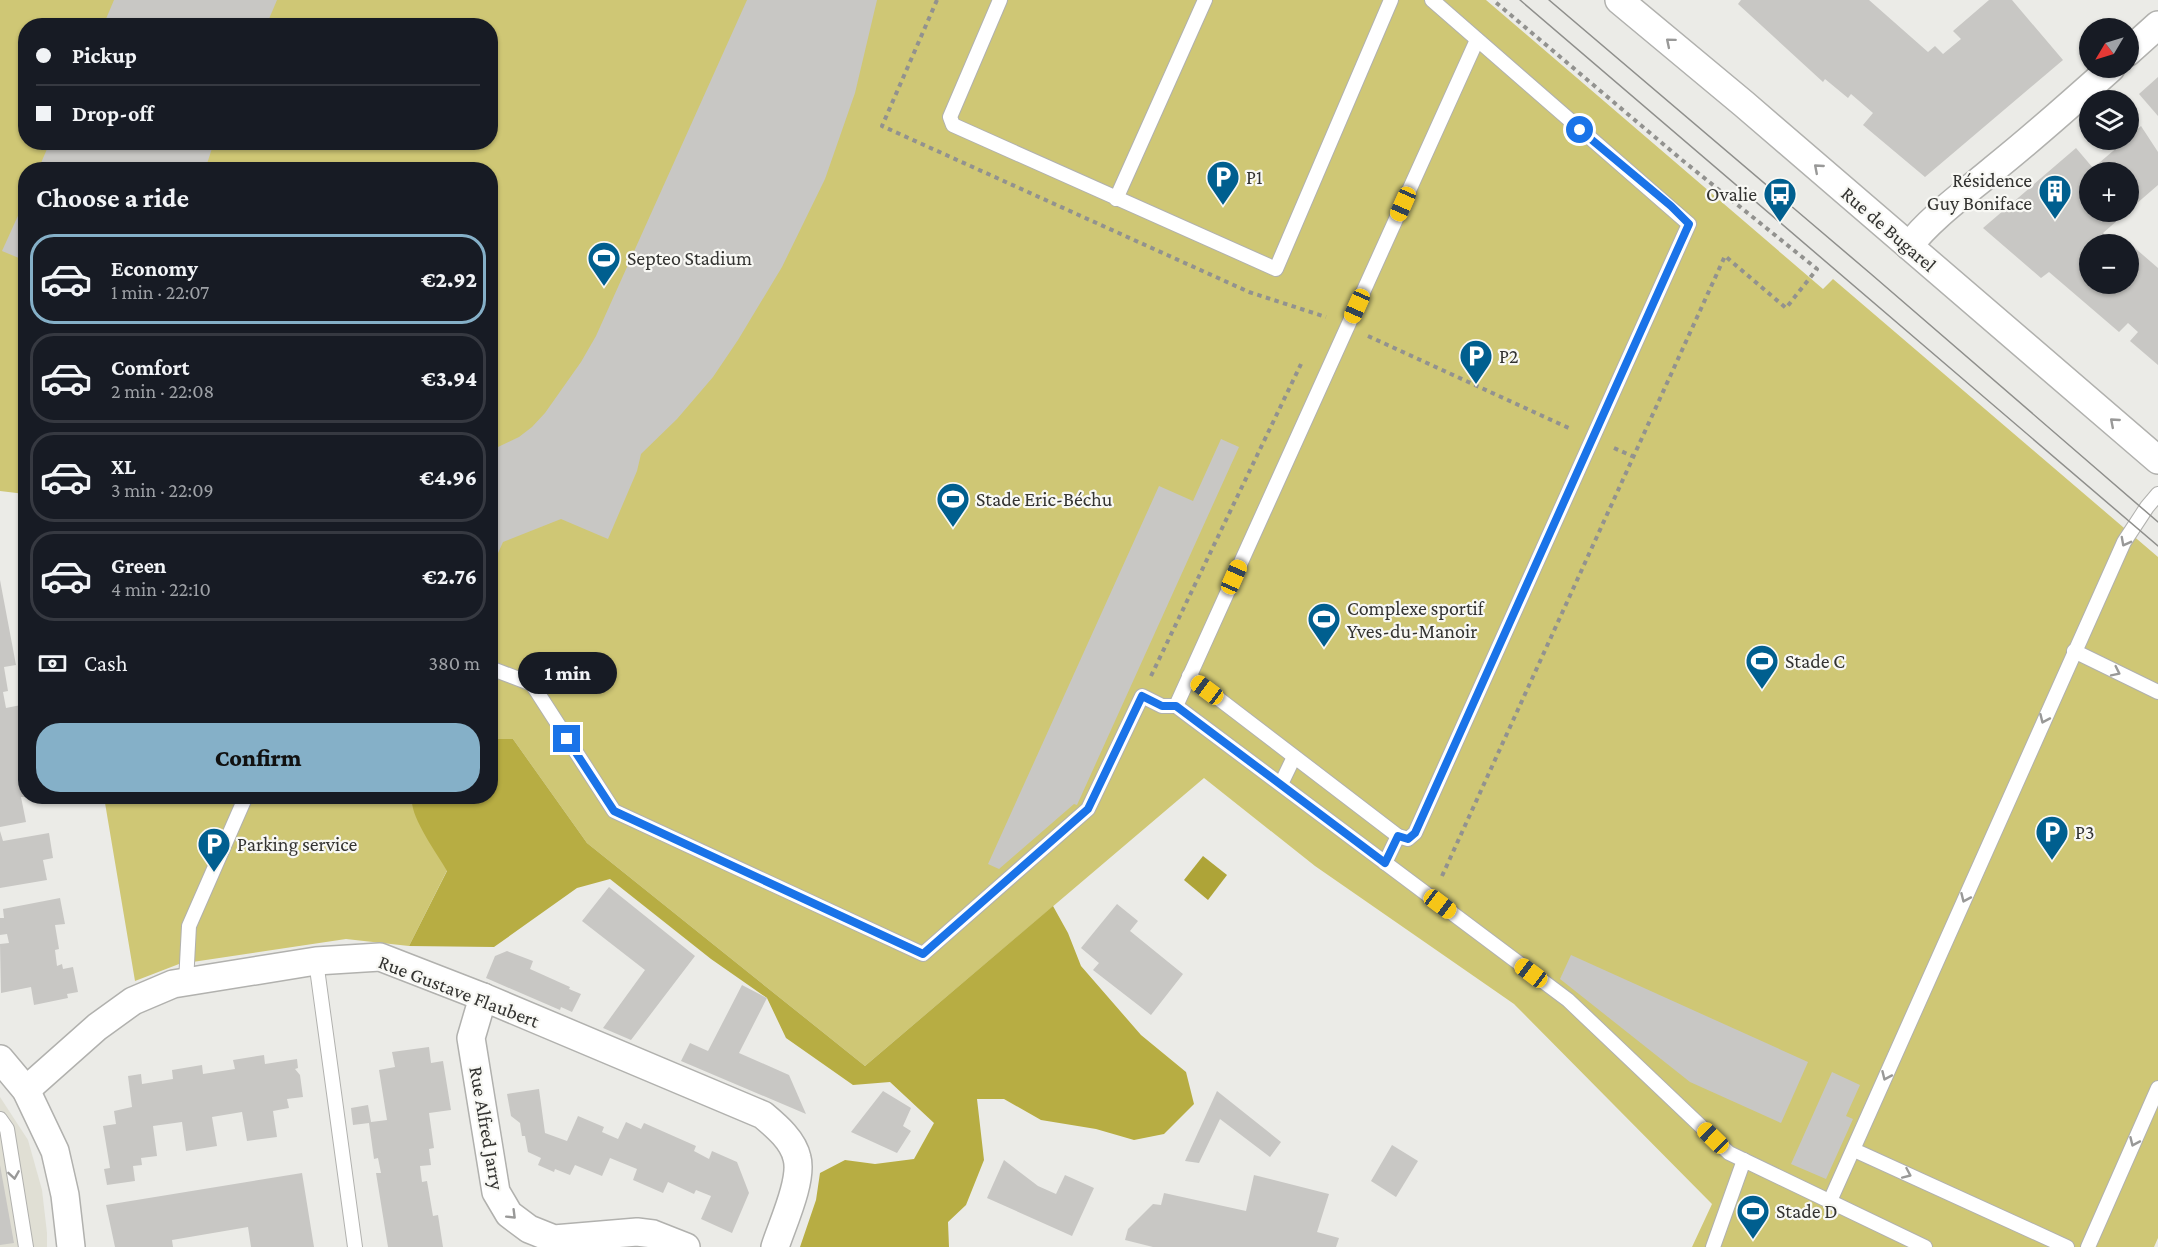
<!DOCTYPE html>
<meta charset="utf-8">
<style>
:root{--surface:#171b24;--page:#242831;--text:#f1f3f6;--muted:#9ea1a6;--line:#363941;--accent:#85b0c8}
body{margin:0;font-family:"Crimson Pro",serif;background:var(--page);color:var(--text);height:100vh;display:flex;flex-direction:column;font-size:22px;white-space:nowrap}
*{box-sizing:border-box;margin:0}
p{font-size:20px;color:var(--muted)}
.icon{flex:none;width:33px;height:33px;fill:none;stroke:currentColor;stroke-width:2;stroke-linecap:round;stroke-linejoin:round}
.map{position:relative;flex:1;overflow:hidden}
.side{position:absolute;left:18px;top:162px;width:480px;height:642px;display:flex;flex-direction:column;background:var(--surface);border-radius:24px;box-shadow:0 2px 4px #0004}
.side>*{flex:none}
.guide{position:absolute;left:18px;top:18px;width:480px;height:132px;border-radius:24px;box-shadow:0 2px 4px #0004;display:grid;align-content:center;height:132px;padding:0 18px;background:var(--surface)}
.needle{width:39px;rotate:232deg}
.tools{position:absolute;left:2079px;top:18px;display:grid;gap:12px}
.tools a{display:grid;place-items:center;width:60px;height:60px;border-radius:50%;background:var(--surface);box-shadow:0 2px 4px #0004;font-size:30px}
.end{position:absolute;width:27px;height:27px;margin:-14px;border:8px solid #1a73e8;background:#fff;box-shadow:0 0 0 3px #fff}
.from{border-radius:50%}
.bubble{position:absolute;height:42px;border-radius:21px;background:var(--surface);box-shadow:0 2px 4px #0004;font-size:20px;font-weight:800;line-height:42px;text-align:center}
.car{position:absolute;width:18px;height:36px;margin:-18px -9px;border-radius:8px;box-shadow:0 0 4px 2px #0007;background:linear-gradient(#f5c518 24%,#345 0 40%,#f5c518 0 76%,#345 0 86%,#f5c518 0)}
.guide b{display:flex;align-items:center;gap:21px;height:57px;font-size:22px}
.guide b+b{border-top:2px solid var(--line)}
.guide i{width:15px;height:15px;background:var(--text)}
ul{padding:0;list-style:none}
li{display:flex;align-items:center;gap:18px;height:90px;margin:0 12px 9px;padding:0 6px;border:3px solid var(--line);border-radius:24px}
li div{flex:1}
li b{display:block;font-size:22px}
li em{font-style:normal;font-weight:800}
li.current{border-color:var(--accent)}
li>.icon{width:54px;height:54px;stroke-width:1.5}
h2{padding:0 18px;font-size:27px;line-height:72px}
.pay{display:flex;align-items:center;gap:15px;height:66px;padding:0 18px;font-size:22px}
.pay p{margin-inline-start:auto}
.button{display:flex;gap:12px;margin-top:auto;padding:12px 18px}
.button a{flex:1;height:69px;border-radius:24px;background:var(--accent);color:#111;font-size:24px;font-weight:800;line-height:69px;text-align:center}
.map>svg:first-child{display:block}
.built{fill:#e0dfd4}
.green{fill:#cfc775;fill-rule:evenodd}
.forest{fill:#b7ad43}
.water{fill:#aea438}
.building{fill:#c8c7c4}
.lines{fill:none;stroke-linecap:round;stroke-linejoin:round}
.lane-casing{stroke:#b1b1ae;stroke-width:16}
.street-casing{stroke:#b1b1ae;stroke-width:30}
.path{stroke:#92928f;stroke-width:4;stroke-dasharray:4.5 4.5;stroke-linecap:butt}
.lane{stroke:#fff;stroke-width:14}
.street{stroke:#fff;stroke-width:27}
.tram{stroke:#8f8f8c;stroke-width:1.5}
.oneway{stroke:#999998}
.route{stroke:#1a73e8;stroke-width:8}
.labels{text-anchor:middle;stroke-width:4.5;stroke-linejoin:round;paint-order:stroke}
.poi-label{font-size:20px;fill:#333331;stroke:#f8f8f4;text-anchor:start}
.street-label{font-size:20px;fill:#333331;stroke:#f8f8f4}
</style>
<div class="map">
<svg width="2158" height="1247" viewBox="0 0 2158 1247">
<rect width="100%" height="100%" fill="#ebebe7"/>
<path class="built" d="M0 1097 28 1140 42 1190 47 1233V1247H0Z"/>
<g class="green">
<path d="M0 0H1486L1823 289 1833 279 2158 557V1238L2154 1247H1692L1712 1204 1514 1004 1315 866 1204 778 865 1066 587 843 513 739 491 784 490 170H26L25 494 0 491ZM26 26H490V142H26Z"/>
<path d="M104 797H484L409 946 346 939 179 964 135 981Z"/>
</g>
<path class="forest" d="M491 739H513L587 843 865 1066 1053 906 1068 933 1081 966 1141 1035 1186 1072 1194 1104 1164 1134 1134 1140 1096 1129 1041 1120 1004 1099H977L984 1160 966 1205 948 1222 949 1247H800L816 1200 820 1173 845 1160 875 1164 914 1159 934 1123 890 1082 853 1085 786 1038 767 998 711 959 610 879 577 888 494 947 409 946 447 871C437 853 409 816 412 797L490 796Z"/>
<path class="water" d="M1203 856 1227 875 1208 900 1184 880Z"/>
<g class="building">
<path d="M114 0H277L266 26H103Z"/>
<path d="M747 0H877L855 93 825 179 782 267 738 340 713 377 677 419 641 454 637 471 608 539 561 519 503 542 490 571V448L498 447 519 437 532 427 545 413 581 362 596 336Z"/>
<path d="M1741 0H1869L1928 52 1935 46 1943 54 1961 39 1953 31 1989 0H2012L2063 60 1925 177 1863 125 1873 113 1851 94 1848 98 1825 79 1823 82 1738 4Z"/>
<path d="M2158 77V116L2139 94Z"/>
<path d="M2141 126 2158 152V185L2128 211V172H2090V212H2127L2103 233 2113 244H2090V284H2128V244H2114L2121 236 2158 268V365L2130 341 2138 332 2128 323 2119 332 2049 272 2041 278 1983 228 2076 148 2093 168 2126 140H2128V137Z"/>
<path d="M50 142H214L205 170H38Z"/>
<path d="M26 198V261L2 251Z"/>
<path d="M1221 439 1239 447 1077 805 1074 804 999 869 988 864 1159 486 1193 501Z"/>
<path d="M0 580 16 665 4 667 8 691 3 692 6 708 26 704V797H21L26 822 0 827Z"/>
<path d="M0 831 3 841 49 833 53 858 43 860 47 880 0 888Z"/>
<path d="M609 887 695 956 631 1040 603 1028 645 970 582 921Z"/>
<path d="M60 898 65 924 55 925 59 949 55 950 57 966 62 964 63 969 73 967 78 992 67 994 68 998 34 1005 31 987 1 993 0 944 9 943 7 934 0 935V918H4L3 909Z"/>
<path d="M1117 904 1138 921 1130 931 1183 974 1151 1015 1093 970 1099 963 1081 948Z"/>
<path d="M507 951 533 961 530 969 570 987 569 989 581 994 572 1012 561 1007 560 1010 486 978 495 956Z"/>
<path d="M1571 955 1808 1062 1781 1123 1690 1082 1560 979Z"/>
<path d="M742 985 767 998 739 1053 789 1075 806 1114 681 1061 690 1043 708 1051Z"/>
<path d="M429 1047 431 1063 443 1061 451 1110 429 1113 434 1148 429 1149 431 1165 420 1166 422 1182 427 1181 433 1216 438 1215 443 1247H388L376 1173H381L378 1158 374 1159 369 1123 353 1125 351 1108 368 1105 371 1122 387 1120 379 1070 395 1067 392 1052Z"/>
<path d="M264 1055 265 1064 297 1059 298 1068 295 1069 300 1075 303 1097 287 1099 289 1108 273 1111 277 1137 247 1141 242 1112 212 1117 217 1146 186 1151 182 1122 153 1126 157 1156 141 1158 142 1165 133 1166 135 1181 107 1185 104 1169 110 1168 103 1126 116 1124 114 1111 132 1107 128 1076 141 1074 142 1084 173 1079 172 1070 202 1065 203 1074 235 1069 233 1060Z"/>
<path d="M1832 1072 1860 1085 1846 1116 1853 1119 1826 1179 1791 1164Z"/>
<path d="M539 1089 545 1133 567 1141 578 1116 604 1127 602 1132 618 1139 626 1122 641 1129 644 1123 696 1146 694 1151 709 1159 712 1151 737 1162 749 1193 732 1233 701 1219 711 1196 696 1190 694 1194 668 1182 663 1193 633 1180 637 1169 610 1158 602 1176 575 1165 570 1175 555 1169 554 1172 538 1165 541 1158 528 1152 525 1136H522L520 1123 511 1116 507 1094Z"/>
<path d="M883 1091 911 1108 903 1126 911 1131 897 1153 851 1132Z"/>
<path d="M1217 1091 1281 1142 1270 1157 1220 1119 1199 1163 1185 1161Z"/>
<path d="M1392 1145 1418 1161 1396 1197 1371 1181Z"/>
<path d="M1004 1160 1038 1186 1056 1194 1065 1175 1094 1188 1072 1236 987 1198Z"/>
<path d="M0 1165 14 1243 0 1245Z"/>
<path d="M302 1173 314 1247H251L248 1227 172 1240 173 1247H115L106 1205Z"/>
<path d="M1254 1175 1329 1194 1317 1232 1339 1238 1336 1247H1153L1125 1240 1128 1229 1153 1204 1161 1205 1164 1193 1246 1211Z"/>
</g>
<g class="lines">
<defs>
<g id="lane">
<path d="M1000 0 950 117 953 125 1276 269 1391 0"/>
<path d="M1116 199 1205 0"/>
<path d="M2074 651 2158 692"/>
<path d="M490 668 532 684 614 811 923 954 1088 809 1142 696 1162 706H1176L1568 1000 1729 1153 1925 1247"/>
<path d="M1189 676 1398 836 1408 839 1415 833 1689 224 1432 0"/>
<path d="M1176 706 1477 40"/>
<path d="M1281 784 1294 757"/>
<path d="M1385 863 1398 836"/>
<path d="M316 961 355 1247"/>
<path d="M186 982 189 926 246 796"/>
<path d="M0 1119 7 1129 26 1247"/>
<path d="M1854 1150 2067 1247"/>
<path d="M1830 1201 2124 542 2147 507 2158 494"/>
<path d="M1713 1247 1744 1160"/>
<path d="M2088 1247 2158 1088"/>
</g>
<g id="street">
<path d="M1619 0 1744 104 2158 460"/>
<path d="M2128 52 2158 25"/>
<path d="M1909 246C1930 218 1968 191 1995 168 2035 136 2073 102 2111 68"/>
<path d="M483 997 471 1038 496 1192 509 1214 529 1229 554 1239 637 1232 653 1234 686 1247"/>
<path d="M0 1059 26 1090 55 1151 65 1195 71 1247"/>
<path d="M26 1090 97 1027 133 1001 173 984 316 961 380 957 483 997 763 1115C776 1126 793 1140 797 1158 803 1180 782 1225 775 1247"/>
</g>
</defs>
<use href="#lane" class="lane-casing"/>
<use href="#street" class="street-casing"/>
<g class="path">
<path d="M937 0 882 126 1249 292 1326 317"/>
<path d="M1368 336 1571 429"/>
<path d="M1614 448 1632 456"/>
<path d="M1151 676 1301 364"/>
<path d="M1442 876 1725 256 1786 308 1817 269 1682 160 1493 0"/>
</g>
<use href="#lane" class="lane"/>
<use href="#street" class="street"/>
<g class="tram">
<path d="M1520 0 2158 546"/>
<path d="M1549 0 1871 274 2158 522"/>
</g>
</g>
<defs><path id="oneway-chevron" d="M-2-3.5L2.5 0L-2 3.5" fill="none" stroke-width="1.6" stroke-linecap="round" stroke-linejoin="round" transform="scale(1.5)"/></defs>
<g class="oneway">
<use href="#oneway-chevron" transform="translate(1670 42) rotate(-140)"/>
<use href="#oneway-chevron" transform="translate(1818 168) rotate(-139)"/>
<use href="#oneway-chevron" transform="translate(2114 422) rotate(-139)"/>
<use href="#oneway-chevron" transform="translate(2125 542) rotate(118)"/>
<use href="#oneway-chevron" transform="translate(2116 672) rotate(26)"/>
<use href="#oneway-chevron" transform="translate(2044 719) rotate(114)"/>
<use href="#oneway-chevron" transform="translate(1965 898) rotate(114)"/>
<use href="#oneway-chevron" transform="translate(1886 1076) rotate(114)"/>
<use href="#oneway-chevron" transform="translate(2134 1142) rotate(114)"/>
<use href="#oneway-chevron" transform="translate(1907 1174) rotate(24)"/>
<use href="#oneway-chevron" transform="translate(14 1175) rotate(81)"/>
<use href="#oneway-chevron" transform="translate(512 1215) rotate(45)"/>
</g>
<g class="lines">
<path class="route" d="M567 739 614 811 923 954 1088 809 1142 696 1162 706H1176L1385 863 1398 836 1408 839 1415 833 1689 224 1671 206 1580 130"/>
</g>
<defs>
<symbol id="parking-pin" viewBox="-11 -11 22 30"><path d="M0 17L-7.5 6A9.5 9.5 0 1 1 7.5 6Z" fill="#005f8f" stroke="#f8f8f4"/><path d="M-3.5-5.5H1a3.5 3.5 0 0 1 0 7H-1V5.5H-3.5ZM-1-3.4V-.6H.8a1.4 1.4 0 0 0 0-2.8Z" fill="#fff"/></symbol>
<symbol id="building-pin" viewBox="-11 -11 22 30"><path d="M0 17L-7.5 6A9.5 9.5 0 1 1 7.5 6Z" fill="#005f8f" stroke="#f8f8f4"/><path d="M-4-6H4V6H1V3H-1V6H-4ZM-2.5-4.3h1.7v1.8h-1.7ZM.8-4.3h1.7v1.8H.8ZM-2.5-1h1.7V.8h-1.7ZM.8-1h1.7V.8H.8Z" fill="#fff"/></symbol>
<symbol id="bus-pin" viewBox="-11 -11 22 30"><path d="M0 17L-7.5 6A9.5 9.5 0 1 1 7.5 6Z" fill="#005f8f" stroke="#f8f8f4"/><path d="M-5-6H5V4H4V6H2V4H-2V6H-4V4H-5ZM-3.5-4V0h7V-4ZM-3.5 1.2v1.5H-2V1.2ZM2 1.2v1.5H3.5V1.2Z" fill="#fff"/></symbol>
<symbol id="stadium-pin" viewBox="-11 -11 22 30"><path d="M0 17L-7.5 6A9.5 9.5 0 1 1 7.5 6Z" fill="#005f8f" stroke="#f8f8f4"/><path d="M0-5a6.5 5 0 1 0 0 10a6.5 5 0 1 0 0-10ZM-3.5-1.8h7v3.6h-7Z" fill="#fff"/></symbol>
</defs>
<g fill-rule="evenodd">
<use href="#parking-pin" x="1204" y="158" width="38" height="52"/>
<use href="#building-pin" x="2036" y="172" width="38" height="52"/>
<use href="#bus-pin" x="1761" y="175" width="38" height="52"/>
<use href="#stadium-pin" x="585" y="239" width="38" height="52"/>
<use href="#parking-pin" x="1457" y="337" width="38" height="52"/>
<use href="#stadium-pin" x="934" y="480" width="38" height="52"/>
<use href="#stadium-pin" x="1305" y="600" width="38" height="52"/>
<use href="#stadium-pin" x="1743" y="642" width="38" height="52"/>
<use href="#parking-pin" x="2033" y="813" width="38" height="52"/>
<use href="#parking-pin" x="195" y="825" width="38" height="52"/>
<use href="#stadium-pin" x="1734" y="1192" width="38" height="52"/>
</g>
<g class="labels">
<g class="poi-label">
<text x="1246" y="184">P1</text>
<text x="2032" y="187" text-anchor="end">Résidence<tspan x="2032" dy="23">Guy Boniface</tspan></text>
<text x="1757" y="201" text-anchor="end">Ovalie</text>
<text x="627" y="265">Septeo Stadium</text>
<text x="1499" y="363">P2</text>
<text x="976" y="506">Stade Eric-Béchu</text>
<text x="1347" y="615">Complexe sportif<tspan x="1347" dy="23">Yves-du-Manoir</tspan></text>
<text x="1785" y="668">Stade C</text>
<text x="2075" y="839">P3</text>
<text x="237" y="851">Parking service</text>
<text x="1776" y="1218">Stade D</text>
</g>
<g class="street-label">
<text transform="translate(1889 229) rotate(41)" y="7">Rue de Bugarel</text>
<text transform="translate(459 991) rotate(21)" y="7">Rue Gustave Flaubert</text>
<text transform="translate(487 1128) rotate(80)" y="7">Rue Alfred Jarry</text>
</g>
</g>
</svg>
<div class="tools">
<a><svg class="needle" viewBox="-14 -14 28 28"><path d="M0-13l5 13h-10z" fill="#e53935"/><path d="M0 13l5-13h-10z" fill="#9ea1a6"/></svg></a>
<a><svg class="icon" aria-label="layers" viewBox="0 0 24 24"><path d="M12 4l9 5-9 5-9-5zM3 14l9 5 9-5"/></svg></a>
<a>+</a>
<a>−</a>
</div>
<i class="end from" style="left:1580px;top:130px"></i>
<i class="end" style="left:567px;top:739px"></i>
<div class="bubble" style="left:518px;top:652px;width:99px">1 min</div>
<i class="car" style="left:1403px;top:204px;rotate:204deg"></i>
<i class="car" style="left:1357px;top:306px;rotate:204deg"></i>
<i class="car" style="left:1234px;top:577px;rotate:24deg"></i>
<i class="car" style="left:1207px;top:690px;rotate:307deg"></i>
<i class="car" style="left:1440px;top:904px;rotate:127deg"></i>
<i class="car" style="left:1531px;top:973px;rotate:307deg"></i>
<i class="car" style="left:1713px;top:1138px;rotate:314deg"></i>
<div class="guide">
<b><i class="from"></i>Pickup</b>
<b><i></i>Drop-off</b>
</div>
<section class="side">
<h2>Choose a ride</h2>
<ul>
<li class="current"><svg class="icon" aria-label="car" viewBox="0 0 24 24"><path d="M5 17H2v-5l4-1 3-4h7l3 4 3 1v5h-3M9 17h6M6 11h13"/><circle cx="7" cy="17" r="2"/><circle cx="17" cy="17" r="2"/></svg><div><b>Economy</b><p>1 min · 22:07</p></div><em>€2.92</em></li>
<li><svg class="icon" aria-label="car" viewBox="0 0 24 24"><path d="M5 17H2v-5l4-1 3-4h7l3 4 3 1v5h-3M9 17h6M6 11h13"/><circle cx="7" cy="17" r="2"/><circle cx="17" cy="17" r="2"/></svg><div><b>Comfort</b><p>2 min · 22:08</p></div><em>€3.94</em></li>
<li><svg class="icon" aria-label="car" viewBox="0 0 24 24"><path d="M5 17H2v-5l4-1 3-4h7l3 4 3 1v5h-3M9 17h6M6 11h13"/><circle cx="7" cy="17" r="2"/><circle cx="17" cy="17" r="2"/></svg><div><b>XL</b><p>3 min · 22:09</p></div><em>€4.96</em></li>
<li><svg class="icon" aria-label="car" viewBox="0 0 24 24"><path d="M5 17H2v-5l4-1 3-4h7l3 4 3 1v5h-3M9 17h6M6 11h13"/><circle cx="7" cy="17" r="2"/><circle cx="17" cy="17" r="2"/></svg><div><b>Green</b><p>4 min · 22:10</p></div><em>€2.76</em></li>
</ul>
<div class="pay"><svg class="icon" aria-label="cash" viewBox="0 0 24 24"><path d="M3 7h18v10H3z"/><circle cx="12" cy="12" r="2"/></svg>Cash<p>380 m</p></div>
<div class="button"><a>Confirm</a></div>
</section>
</div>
